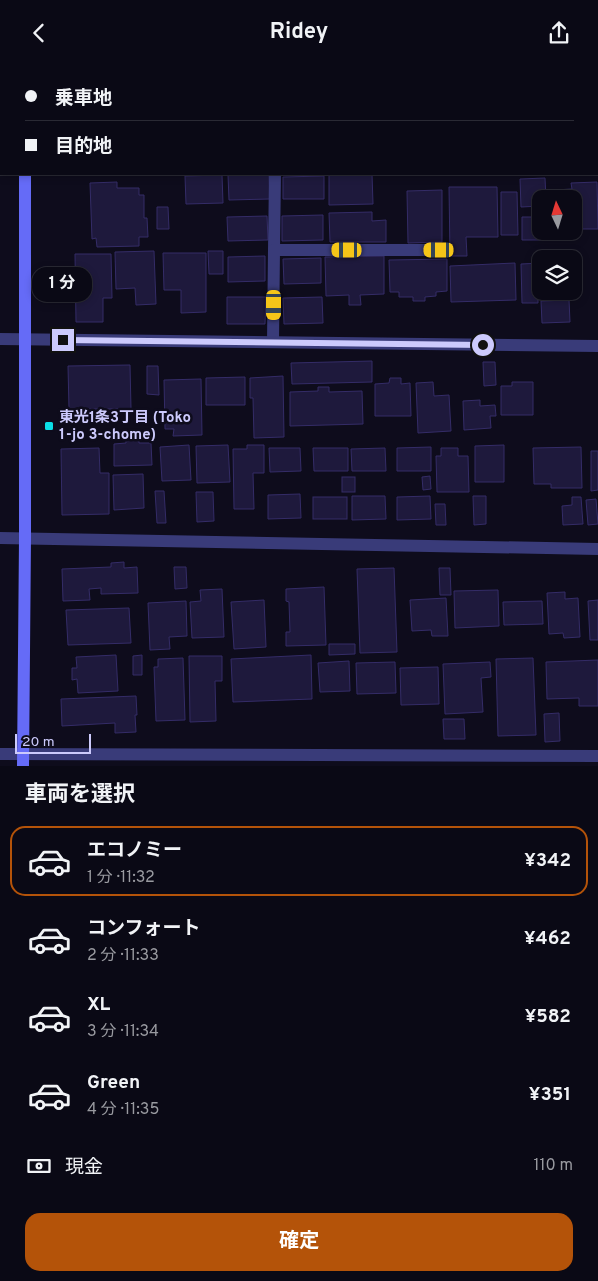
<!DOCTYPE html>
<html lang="ja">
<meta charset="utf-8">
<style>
:root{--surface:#0a0915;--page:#181722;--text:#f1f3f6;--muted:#999aa0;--line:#2a2a34;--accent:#b45309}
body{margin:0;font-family:Overpass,"Noto Sans JP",sans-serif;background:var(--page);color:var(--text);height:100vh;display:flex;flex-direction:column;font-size:19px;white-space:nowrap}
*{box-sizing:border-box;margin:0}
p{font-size:16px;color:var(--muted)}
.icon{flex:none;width:28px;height:28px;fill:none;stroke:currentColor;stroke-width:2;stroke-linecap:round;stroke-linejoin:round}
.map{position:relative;height:701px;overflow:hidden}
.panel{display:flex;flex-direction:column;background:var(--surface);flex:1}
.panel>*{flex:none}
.guide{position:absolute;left:0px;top:0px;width:599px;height:110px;box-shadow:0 2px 8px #0003,0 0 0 1px var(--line);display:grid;align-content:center;height:110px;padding:0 25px;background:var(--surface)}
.needle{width:32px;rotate:356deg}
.buttons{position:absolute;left:532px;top:125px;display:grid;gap:10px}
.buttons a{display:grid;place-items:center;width:50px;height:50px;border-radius:10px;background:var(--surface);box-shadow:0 2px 8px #0003,0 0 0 1px var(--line);font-size:25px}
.scale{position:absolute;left:15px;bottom:12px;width:76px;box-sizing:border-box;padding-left:5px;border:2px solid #cccafc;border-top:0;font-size:14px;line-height:18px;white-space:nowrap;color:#cccafc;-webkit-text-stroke:4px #0e0c1c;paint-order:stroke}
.end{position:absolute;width:22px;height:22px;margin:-11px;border:6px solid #cccafc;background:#111;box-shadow:0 0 0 2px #111}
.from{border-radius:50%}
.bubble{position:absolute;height:35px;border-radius:15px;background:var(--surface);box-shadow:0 2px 8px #0003,0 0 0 1px var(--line);font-size:16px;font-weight:700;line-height:35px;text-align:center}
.car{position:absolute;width:15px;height:30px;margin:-15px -8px;border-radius:6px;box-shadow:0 0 4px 1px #0007;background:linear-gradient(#f5c518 24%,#345 0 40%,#f5c518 0 76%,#345 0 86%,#f5c518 0)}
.guide b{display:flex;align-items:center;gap:18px;height:48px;font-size:19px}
.guide b+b{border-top:1px solid var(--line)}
.guide i{width:12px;height:12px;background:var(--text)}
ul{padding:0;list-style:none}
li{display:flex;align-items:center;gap:15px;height:70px;margin:0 10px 8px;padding:0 15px;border:2px solid transparent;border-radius:15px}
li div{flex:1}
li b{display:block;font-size:19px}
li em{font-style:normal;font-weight:700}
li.current{border-color:var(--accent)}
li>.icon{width:45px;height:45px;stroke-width:1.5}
h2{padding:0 25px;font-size:22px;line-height:60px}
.pay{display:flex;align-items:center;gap:12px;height:55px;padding:0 25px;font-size:19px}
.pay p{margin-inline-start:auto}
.cta{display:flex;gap:10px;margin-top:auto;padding:10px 25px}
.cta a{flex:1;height:58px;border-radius:15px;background:var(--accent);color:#fff;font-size:20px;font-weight:700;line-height:58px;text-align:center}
header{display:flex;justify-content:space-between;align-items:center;height:65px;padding:0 25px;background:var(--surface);font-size:22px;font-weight:700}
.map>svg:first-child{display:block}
.building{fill:#1e193c;stroke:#342c67}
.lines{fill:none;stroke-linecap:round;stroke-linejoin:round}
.lane{stroke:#393b79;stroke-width:12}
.street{stroke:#393b79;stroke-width:12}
.secondary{stroke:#656bf7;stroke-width:12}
.route{stroke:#cccafc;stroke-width:6}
.poi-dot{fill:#0bdee6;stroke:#0e0c1c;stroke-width:2}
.labels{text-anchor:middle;stroke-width:5;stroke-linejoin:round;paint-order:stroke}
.poi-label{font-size:15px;font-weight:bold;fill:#cccafc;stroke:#0e0c1c;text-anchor:start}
</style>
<header><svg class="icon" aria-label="back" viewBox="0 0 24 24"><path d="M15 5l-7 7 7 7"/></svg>Ridey<svg class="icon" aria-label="share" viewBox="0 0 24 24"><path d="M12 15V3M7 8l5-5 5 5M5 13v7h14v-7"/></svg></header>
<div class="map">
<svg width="598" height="701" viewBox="0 0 598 701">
<rect width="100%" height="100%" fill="#0e0c1c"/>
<g class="building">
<path d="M422 0H462V1H423Z"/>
<path d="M269 109 270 134 229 135 228 110Z"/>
<path d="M329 109H372L373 139 329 140Z"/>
<path d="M222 110 223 138 186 139 185 111Z"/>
<path d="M324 111V134H283V112Z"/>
<path d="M545 113 546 134H541V141L521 142 520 114Z"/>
<path d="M117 117V123H139V130H144V153H147L148 172H139V181L97 182 96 173 92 174 90 118Z"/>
<path d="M597 117 598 164H574V134H555V125L572 124 571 118Z"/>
<path d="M449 122H497L498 172H466L467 191H450Z"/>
<path d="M442 125V177L408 178 407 126Z"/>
<path d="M501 127H517L518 170H501Z"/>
<path d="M157 142H168L169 164H157Z"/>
<path d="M372 147V156L386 155V177H330L329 148Z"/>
<path d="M323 150V175L282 176V151Z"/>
<path d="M267 151 268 175 228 176 227 152Z"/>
<path d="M522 152H536V163H541V166H544L545 175H522Z"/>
<path d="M154 186 156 239 136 240 135 223 116 224 115 187Z"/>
<path d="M208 186H223V209H209Z"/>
<path d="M163 188H206V247L181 248V225H164Z"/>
<path d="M75 189H111L112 233H103V257H76Z"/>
<path d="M265 191V216L228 217V192Z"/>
<path d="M384 191V229L360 230 361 240H349V230L326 231 325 192Z"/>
<path d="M321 193V218L284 219 283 194Z"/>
<path d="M447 194V226L436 227V231L425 232V236H413V232H399V227H390L389 195Z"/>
<path d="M515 198 516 235 451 237 450 201Z"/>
<path d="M541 198V226H556L557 231 538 232V238H522L521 199Z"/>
<path d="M227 232H266L265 259H227Z"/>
<path d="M322 232 323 258 284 259 283 233Z"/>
<path d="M569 235 570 257 542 258 541 236Z"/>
<path d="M372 296V317L292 319 291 298Z"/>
<path d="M483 297H495L496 320 484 321Z"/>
<path d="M130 300 131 344H69L68 301Z"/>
<path d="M147 301H158L159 330 147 329Z"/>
<path d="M283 311 284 372 254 373 253 333H250V313Z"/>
<path d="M245 312V340H206V313Z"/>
<path d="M390 313H401V319L410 318 411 351H375V319L389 318Z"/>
<path d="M201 314 202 370 173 371 174 364H165L164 315Z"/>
<path d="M433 317 434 331 449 330 451 366 418 368 416 318Z"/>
<path d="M512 317H533V350H501V321H512Z"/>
<path d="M318 322H329V327L362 326 363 359 290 361V327L318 326Z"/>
<path d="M480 335V341L495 340 496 351H490L491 363 464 365 463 336Z"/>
<path d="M126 375H139V378H151L152 400 114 401V379L126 378Z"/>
<path d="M189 380 191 415 162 416 160 382Z"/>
<path d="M228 380 230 417 197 418 196 381Z"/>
<path d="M247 380H264V408H253L254 444H234L233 384H247Z"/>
<path d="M504 380V417H475V381Z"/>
<path d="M431 382V406H397V383Z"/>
<path d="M581 382 582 423H551V419H534L533 383Z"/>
<path d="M99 383 100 408H109V449L62 450 61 384Z"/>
<path d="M269 383H300L301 406 270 407Z"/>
<path d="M313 383H348V406H314Z"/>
<path d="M385 383 386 406H352L351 384Z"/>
<path d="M441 383H458V391H468L469 427H437L436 391H441Z"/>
<path d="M591 386H598V425L591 426Z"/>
<path d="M143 409 144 443 114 445 113 410Z"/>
<path d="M430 411 431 424 423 425 422 412Z"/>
<rect x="342" y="412" width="13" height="15"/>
<path d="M155 426H164L166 458H157Z"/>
<path d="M196 427H213L214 456 197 457Z"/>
<path d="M300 429 301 453 268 454V430Z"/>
<path d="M352 431H385L386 454 352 455Z"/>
<path d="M430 431 431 454 397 455V432Z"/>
<path d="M473 431H486V459L474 460Z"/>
<rect x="313" y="432" width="34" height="22"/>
<path d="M572 432H581L583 459 563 460 562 441 572 440Z"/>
<path d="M596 434 598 459 588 460 586 435Z"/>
<path d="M435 439H445L446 460H436Z"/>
<path d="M124 497V503L137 502 138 528 101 529V523L89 524 90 535 63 536 62 504 111 502V498Z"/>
<path d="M174 502H186L187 523 175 524Z"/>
<path d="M394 503 397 587 360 588 357 504Z"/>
<path d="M439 503H450L451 530H440Z"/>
<path d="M324 522 326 580 286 581V567H290L289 537 286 536V524Z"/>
<path d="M222 524 224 572 192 573 190 537 201 536 200 525Z"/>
<path d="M498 525 499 561 455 563 454 526Z"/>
<path d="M565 527V534L578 533 580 572 564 573 563 568 549 569 547 528Z"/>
<path d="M446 533 448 571H432L431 565 412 566 410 535Z"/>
<path d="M264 535 266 582 234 584 231 537Z"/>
<path d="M598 535V575H590L588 536Z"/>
<path d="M186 536 187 571 169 572 170 584 150 585 148 538Z"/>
<path d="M542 536 543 559 504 560 503 537Z"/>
<path d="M129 543 131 578 68 580 66 545Z"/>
<path d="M329 579H355V589L329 590Z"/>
<path d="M116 590 118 626 78 628 77 614 72 615V603H77L76 592Z"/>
<path d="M142 590V610H133V591Z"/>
<path d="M311 590 312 634 233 637 231 594Z"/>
<path d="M189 591H222V616H215L216 656 190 657Z"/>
<path d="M183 593 185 655 156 656 154 602H158V594Z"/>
<path d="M533 593 536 670 498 671 496 594Z"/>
<path d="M598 595V641H579V633L547 634 546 597Z"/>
<path d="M349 596 350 626 320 627 318 598Z"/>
<path d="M395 597 396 628 357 629 356 598Z"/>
<path d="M490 597 491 612 481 613 483 647 445 649 443 599Z"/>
<path d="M438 602 439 639 401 640 400 603Z"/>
<path d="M136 631 137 650H135L136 667 115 668V658L62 661 61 634Z"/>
<path d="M559 648 560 676 545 677 544 649Z"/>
<path d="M443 654H464L465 674H444Z"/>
</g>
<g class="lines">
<g class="lane">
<path d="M209 0V1"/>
<path d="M579 0V1"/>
<path d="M274 185 275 109"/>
<path d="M273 277 274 185H439"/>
</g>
<g class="street">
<path d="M399 0V1"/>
<path d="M0 274 598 281"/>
<path d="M0 473 598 484"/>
<path d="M0 689 598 691"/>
</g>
<g class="secondary">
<path d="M25 1V0"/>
<path d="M0 62H1"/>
<path d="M23 701 25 473V109"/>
</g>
</g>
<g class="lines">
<path class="route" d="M63 275 483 280"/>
</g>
<rect class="poi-dot" x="44" y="356" width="10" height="10" rx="2.5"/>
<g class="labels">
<g class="poi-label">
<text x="59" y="357">東光1条3丁目 (Toko<tspan x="59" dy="17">1-jo 3-chome)</tspan></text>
</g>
</g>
</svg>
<div class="buttons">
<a><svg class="needle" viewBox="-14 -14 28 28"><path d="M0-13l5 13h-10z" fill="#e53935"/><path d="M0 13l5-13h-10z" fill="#999aa0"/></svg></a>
<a><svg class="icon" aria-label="layers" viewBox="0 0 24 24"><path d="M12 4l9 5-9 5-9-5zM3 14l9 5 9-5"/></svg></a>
</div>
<div class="scale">20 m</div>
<i class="end from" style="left:483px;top:280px"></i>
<i class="end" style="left:63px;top:275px"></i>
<div class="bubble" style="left:32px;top:202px;width:60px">1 分</div>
<i class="car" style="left:347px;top:185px;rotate:270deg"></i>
<i class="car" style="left:439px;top:185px;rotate:270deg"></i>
<i class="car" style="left:274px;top:240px;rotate:180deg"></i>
<div class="guide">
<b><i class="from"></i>乗車地</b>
<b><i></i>目的地</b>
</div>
</div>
<section class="panel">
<h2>車両を選択</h2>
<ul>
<li class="current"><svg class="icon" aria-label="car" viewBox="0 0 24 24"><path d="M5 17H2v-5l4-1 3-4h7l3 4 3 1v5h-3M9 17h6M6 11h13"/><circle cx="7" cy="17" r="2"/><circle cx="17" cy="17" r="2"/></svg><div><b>エコノミー</b><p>1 分 · 11:32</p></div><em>¥342</em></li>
<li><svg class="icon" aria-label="car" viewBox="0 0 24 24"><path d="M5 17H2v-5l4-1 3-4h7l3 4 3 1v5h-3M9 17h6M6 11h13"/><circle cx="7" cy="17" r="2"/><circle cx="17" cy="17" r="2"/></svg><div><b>コンフォート</b><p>2 分 · 11:33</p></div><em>¥462</em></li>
<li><svg class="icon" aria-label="car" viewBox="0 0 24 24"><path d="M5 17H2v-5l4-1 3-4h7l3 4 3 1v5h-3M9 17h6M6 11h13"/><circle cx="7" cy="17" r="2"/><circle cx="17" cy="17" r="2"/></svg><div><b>XL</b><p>3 分 · 11:34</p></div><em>¥582</em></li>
<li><svg class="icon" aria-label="car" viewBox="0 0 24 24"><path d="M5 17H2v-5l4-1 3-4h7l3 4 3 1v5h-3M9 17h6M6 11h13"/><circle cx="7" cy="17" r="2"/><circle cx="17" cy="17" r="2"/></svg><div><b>Green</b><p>4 分 · 11:35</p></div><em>¥351</em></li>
</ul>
<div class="pay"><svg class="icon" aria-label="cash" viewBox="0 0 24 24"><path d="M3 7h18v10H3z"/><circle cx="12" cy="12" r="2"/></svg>現金<p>110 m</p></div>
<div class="cta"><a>確定</a></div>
</section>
